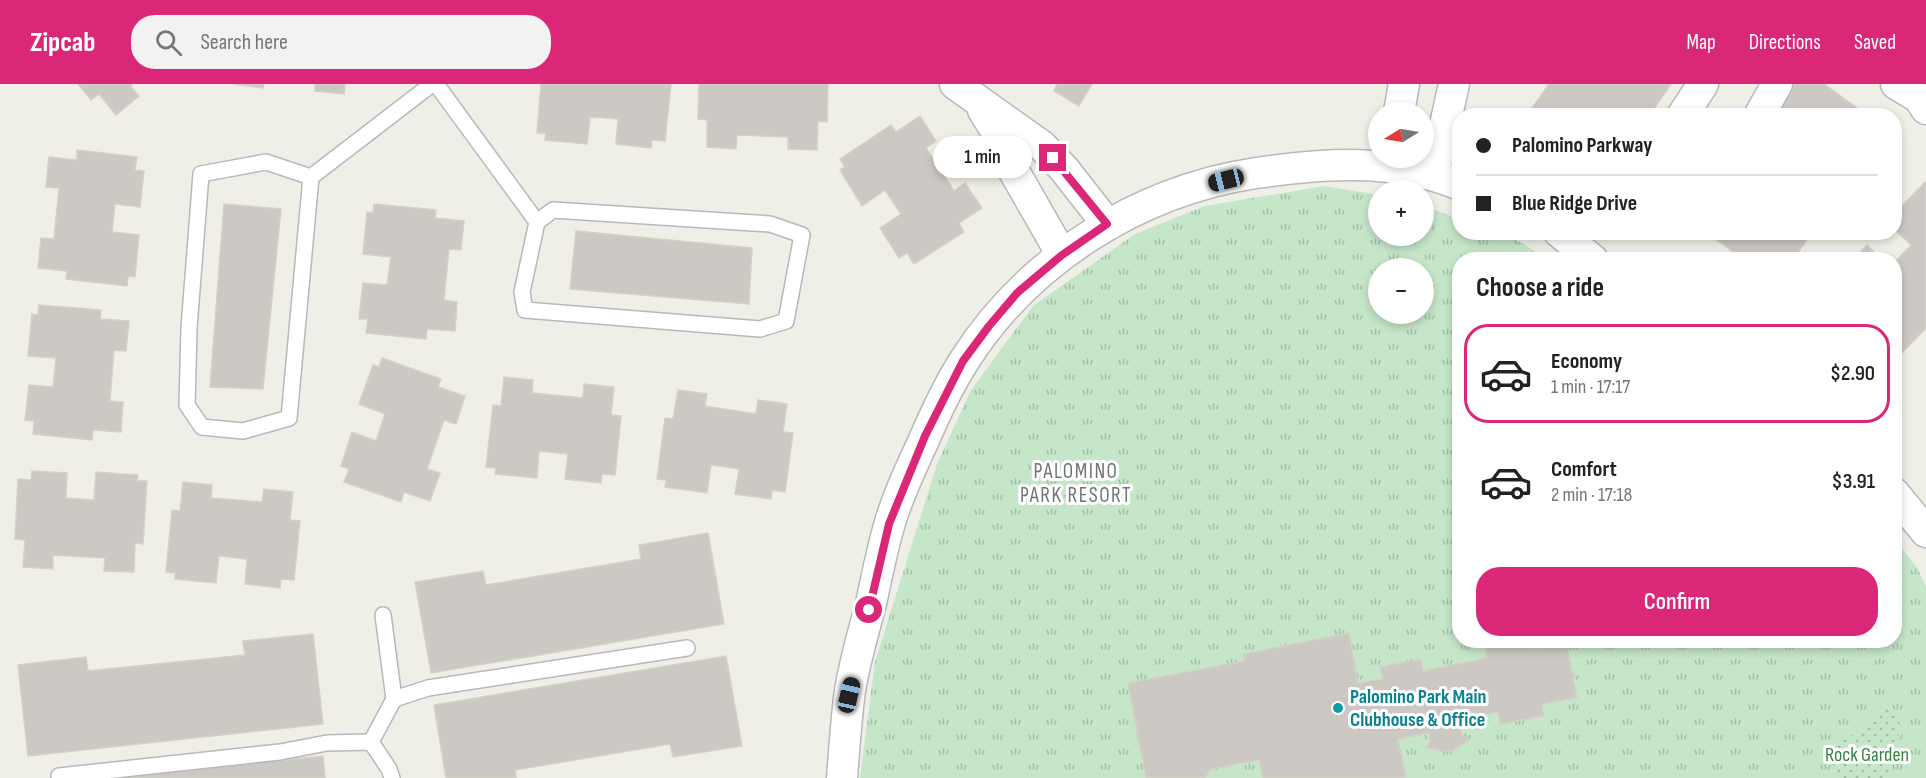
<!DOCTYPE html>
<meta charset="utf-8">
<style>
:root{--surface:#fff;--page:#f2f2f2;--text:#222;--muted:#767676;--line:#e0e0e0;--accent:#db2777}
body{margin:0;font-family:"Sofia Sans Condensed",sans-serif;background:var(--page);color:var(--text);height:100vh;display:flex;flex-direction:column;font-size:22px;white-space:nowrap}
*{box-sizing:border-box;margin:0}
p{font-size:20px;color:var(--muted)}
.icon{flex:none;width:33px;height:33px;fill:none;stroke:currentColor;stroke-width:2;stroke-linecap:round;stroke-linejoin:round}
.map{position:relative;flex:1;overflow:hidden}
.details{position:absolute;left:1452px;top:168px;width:450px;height:396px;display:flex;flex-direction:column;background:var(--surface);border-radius:24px;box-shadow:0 3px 9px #0003}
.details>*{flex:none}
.guide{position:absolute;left:1452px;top:24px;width:450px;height:132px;border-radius:24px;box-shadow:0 3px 9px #0003;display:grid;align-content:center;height:132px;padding:0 24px;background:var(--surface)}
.needle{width:39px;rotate:259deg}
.buttons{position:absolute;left:1368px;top:18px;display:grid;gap:12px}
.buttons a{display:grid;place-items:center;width:66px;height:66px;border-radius:50%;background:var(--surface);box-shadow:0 3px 9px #0003;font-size:30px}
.end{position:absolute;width:27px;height:27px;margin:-14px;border:8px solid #db2777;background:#fff;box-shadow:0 0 0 3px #fff}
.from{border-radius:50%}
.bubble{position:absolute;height:42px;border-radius:21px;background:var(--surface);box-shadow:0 3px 9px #0003;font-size:20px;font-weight:600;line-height:42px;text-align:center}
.car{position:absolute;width:18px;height:36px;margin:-18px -9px;border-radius:8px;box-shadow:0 0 4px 2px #0007;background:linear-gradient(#222 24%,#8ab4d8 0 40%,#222 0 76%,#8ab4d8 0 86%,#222 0)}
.guide b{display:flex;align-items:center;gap:21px;height:57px;font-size:22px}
.guide b+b{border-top:2px solid var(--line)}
.guide i{width:15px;height:15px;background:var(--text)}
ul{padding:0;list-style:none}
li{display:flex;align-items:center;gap:18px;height:99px;margin:0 12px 9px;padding:0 12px;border:3px solid transparent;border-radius:24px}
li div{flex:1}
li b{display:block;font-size:22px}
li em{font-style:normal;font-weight:600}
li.on{border-color:var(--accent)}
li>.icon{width:54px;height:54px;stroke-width:1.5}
h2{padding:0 24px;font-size:27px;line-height:72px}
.action{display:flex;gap:12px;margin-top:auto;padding:12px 24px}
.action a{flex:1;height:69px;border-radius:24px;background:var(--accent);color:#fff;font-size:24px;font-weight:600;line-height:69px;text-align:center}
header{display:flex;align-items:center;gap:36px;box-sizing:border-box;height:84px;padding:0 30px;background:var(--accent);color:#fff}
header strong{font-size:28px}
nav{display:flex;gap:33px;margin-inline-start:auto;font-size:21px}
.search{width:420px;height:54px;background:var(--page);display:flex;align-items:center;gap:15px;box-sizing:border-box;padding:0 21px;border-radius:24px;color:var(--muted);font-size:22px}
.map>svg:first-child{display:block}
.park{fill:url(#park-tufts);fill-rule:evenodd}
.garden{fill:url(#garden-dots)}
.building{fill:#ccc9c4;stroke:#d4d1c5;stroke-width:1.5}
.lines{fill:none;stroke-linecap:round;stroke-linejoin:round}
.service-casing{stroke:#b7b8bd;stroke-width:18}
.minor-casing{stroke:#b7b8bd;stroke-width:33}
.service{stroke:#fff;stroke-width:15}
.minor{stroke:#fff;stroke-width:30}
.route{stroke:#db2777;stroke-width:8}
.culture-dot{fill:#0f9aa8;stroke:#fff;stroke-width:2}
.labels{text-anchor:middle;stroke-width:6;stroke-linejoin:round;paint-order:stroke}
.culture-label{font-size:20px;font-weight:bold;fill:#0d838f;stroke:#fff;text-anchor:start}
.park-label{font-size:20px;fill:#398344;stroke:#fff}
.neighbourhood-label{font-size:21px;letter-spacing:1.5px;fill:#6f7378;stroke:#fff}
</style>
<header>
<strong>Zipcab</strong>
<div class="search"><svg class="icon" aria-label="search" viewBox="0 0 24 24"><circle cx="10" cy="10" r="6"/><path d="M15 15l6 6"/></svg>Search here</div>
<nav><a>Map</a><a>Directions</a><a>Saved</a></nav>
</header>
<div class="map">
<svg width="1926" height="694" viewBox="0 0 1926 694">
<defs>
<pattern id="park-tufts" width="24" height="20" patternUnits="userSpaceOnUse" patternTransform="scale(1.5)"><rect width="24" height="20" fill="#c5e6c9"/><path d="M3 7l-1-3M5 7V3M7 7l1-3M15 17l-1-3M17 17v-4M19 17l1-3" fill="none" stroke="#a3bea7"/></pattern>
<pattern id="garden-dots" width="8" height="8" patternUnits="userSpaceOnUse" patternTransform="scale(1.5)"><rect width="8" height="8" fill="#c5e6c9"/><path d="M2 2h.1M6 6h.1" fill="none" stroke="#a3bea7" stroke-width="1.8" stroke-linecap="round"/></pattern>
</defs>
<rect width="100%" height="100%" fill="#f0efe7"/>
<path class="park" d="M1325 102 1378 111V152H1424V122L1459 135 1460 148C1498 149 1515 150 1545 175L1460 176V556H1894L1895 456 1918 485 1926 503V694H860L875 578 937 380 971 306 1033 222 1135 150 1205 122ZM1378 184H1424V230H1378Z"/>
<path class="garden" d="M1882 624 1894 625C1911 649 1885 670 1889 694H1842C1836 688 1832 681 1831 673 1829 653 1853 654 1864 645 1871 638 1872 629 1882 624Z"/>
<g class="building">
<path d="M78 0H132L130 2 139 12 116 31 99 10 91 16Z"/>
<path d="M234 0H264L263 4Z"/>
<path d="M315 0H345L344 10 315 7Z"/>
<path d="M541 0H671L665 57 652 56 651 64 616 60 618 35 590 33 587 60 545 56 546 49H537Z"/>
<path d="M699 0H828L827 38 818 37 817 66 788 65V53L737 51 736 65 707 63V36L698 35Z"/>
<path d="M1057 0H1092L1079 22 1054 7Z"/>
<path d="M1549 0H1671L1649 32H1542L1532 24Z"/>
<path d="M1795 0H1824L1868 32H1773Z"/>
<path d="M920 32 936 57 926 64 954 107 965 99 982 124 959 139 964 148 914 180 907 169 899 174 880 144 901 130 885 106 862 122 840 86 845 83 840 75 891 41 896 48Z"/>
<path d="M77 66 137 73 135 86 144 87 140 123 115 120 112 148 139 151 135 193 128 192 127 202 66 195 67 187 38 184 41 154 54 155 59 104 46 103 49 73 77 76Z"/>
<path d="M1926 97V244L1894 277V179L1911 161 1894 145V130Z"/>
<path d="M224 120 281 125 263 305 210 303Z"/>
<path d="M374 120 436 126 435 134 464 137 461 166 449 165 444 216 457 218 455 247 427 245 426 255 366 249 368 235H359L363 199 387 201 391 173 363 170 367 128 373 129Z"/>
<path d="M576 147 752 164 749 220 570 205Z"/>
<path d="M1706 148H1812L1793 176H1744Z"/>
<path d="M1867 161 1882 176H1853Z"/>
<path d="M39 221 101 226 100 235 129 237 126 267 114 266 110 317 123 318 121 348 93 346 92 356 33 350 34 337 25 336 29 301 53 303 56 274 28 272 32 230 38 231Z"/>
<path d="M382 274 441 295 438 303 465 312 456 340 444 336 427 385 440 389 430 417 404 408 401 418 344 398 349 385 341 382 352 348 376 357 385 330 359 320 373 281 379 283Z"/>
<path d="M504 293 533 296 532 309 583 314 584 300 614 303 611 331 621 332 615 391 602 390 601 399 565 395 568 370 539 367 537 394 495 390 496 384 486 383 493 321 501 322Z"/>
<path d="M678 306 707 310 705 322 756 330 758 316 787 320 783 348 793 349 785 408 772 406 771 415 735 410 739 385 711 381 707 409 665 403 666 396 657 395 665 334 673 335Z"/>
<path d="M32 387 67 389 66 414 94 416 96 388 138 391 137 397H147L143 460 135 459 134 488 104 487 105 474 53 471V485L23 483 25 456 15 455 18 395 31 396Z"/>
<path d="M183 398 212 401 211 414 262 418 264 405 293 408 290 436 300 437 294 496 281 495 280 504 245 500 247 475 219 472 216 499 175 495V489L166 488 172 426 180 427Z"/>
<path d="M708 449 724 540 431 589 415 498 483 487 486 501 641 475 639 461Z"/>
<path d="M1349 549 1358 599 1383 595 1380 583 1421 575 1423 587 1487 574 1484 556H1530L1532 566 1567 560 1577 614 1542 620 1544 632 1500 640 1498 628 1459 636 1462 651 1469 656 1450 668 1426 664 1430 657 1429 649 1398 655 1406 694H1263L1259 676 1211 685 1205 694H1146L1128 599 1244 577 1243 570Z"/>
<path d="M313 550 323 640 28 672 18 581 86 573 88 587 245 571 243 557Z"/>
<path d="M726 572 742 662 673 673 670 660 515 686 516 694H446L434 621Z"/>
<path d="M323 672 325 694H113Z"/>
</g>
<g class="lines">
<defs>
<g id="service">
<path d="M436 0 537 138 522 208 525 226 760 245 786 237 802 151 770 140 553 126 537 138"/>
<path d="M311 93 266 78 201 90 189 244 187 321 202 343 243 347 289 334 311 93 432 0"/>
<path d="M383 531 394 615"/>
<path d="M371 658 394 615 428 604 687 564"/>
<path d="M59 692 280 668 327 659 371 658 389 685 392 694"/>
</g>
<g id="minor">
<path d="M955 0 1042 62 1064 85 1107 140"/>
<path d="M1896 0 1919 14 1926 25"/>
<path d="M983 26 996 47 1011 82 1062 171"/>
<path d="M1399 28 1404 0"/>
<path d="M1682 32 1703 0"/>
<path d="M1759 32 1777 0"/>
<path d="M1434 91 1454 0"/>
<path d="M1559 148 1593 176"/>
<path d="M1894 409 1926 448"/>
<path d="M842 694C844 667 846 640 849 614 853 581 864 548 872 515 877 491 882 466 889 442 897 413 911 384 923 358 935 330 948 302 964 277 1028 176 1138 107 1256 89 1325 79 1394 74 1460 101"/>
</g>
</defs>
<use href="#service" class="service-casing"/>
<use href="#minor" class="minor-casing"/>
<use href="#service" class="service"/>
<use href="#minor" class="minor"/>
</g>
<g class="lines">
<path class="route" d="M869 526 889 440 925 352 963 277 989 242 1017 209 1062 171 1107 140 1053 74"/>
</g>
<circle class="culture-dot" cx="1338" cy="624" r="6"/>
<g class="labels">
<g class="culture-label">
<text x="1350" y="619">Palomino Park Main<tspan x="1350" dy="23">Clubhouse &amp; Office</tspan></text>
</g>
<g class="park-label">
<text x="1867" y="677">Rock Garden</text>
</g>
<g class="neighbourhood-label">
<text x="1076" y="394">PALOMINO<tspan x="1076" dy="24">PARK RESORT</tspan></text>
</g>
</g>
</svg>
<div class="buttons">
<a><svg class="needle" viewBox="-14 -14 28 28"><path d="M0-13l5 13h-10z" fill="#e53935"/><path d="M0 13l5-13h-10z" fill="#767676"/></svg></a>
<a>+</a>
<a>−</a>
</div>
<i class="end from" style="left:869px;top:526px"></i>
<i class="end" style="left:1053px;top:74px"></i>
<div class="bubble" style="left:933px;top:52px;width:99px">1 min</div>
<i class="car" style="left:1226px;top:96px;rotate:256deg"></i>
<i class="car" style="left:849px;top:611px;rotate:13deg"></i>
<div class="guide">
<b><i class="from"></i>Palomino Parkway</b>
<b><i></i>Blue Ridge Drive</b>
</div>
<section class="details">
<h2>Choose a ride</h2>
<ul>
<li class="on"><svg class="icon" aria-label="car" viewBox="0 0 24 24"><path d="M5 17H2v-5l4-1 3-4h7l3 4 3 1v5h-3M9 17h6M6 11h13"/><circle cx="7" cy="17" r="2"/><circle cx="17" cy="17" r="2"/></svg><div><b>Economy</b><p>1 min · 17:17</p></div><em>$2.90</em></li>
<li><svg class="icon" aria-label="car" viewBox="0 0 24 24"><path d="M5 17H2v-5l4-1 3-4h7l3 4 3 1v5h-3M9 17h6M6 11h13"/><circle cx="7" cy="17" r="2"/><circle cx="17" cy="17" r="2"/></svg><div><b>Comfort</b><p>2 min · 17:18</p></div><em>$3.91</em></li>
</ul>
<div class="action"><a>Confirm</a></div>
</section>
</div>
